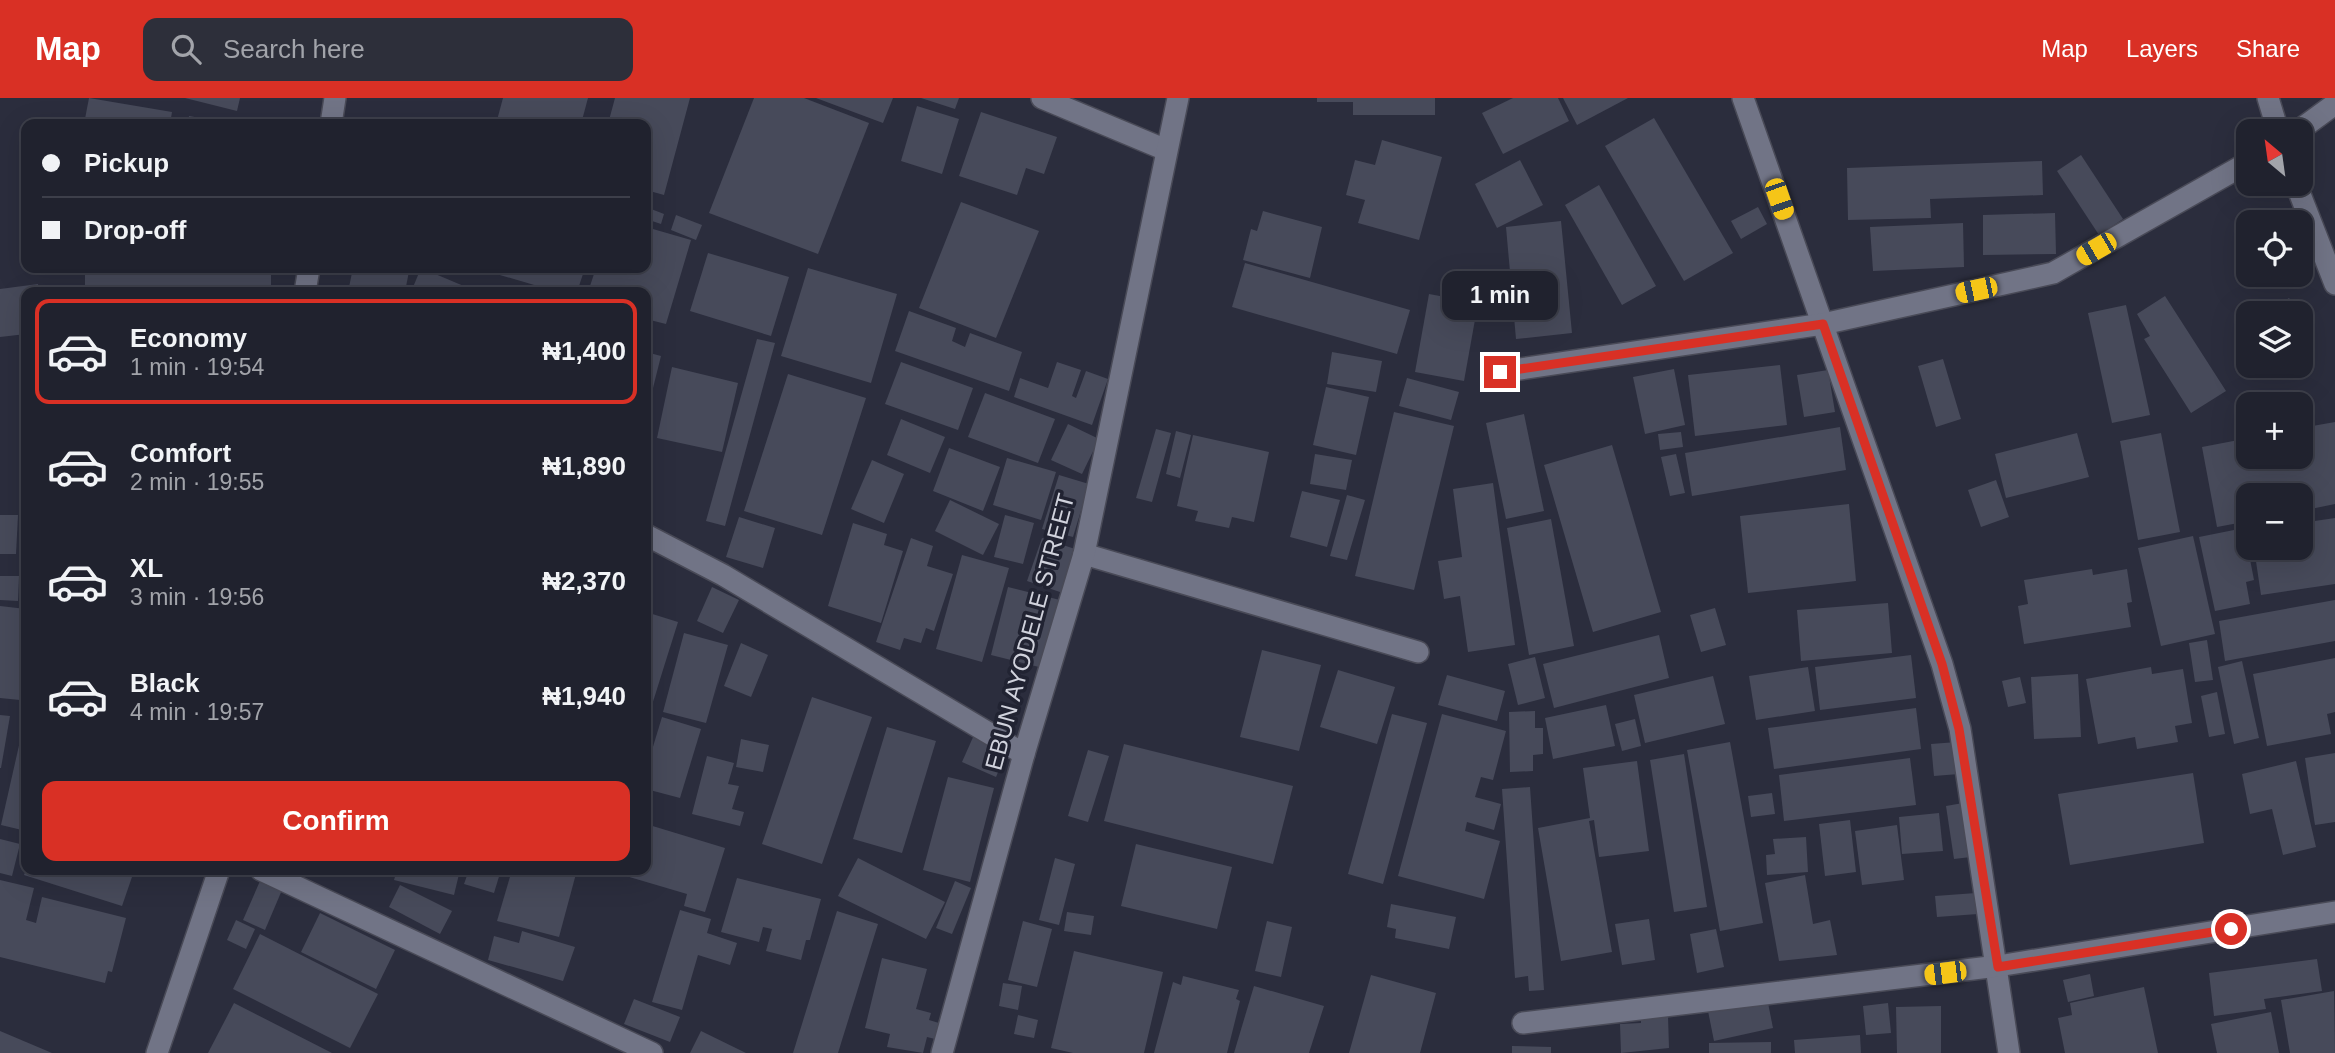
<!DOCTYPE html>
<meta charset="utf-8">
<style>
:root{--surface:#20222e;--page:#2d2f3a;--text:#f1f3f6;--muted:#a2a4aa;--line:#3d3f4a;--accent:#d93025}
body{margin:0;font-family:Arial,sans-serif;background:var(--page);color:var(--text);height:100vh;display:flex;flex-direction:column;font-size:26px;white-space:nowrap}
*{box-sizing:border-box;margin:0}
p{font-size:23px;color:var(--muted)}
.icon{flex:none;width:38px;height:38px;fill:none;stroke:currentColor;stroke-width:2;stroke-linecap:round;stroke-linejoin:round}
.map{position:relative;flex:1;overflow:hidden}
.drawer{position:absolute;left:21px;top:189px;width:630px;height:588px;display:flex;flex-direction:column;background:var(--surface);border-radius:14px;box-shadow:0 7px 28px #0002,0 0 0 2px var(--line)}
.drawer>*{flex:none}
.top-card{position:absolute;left:21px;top:21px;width:630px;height:154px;border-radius:14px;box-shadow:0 7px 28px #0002,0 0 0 2px var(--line);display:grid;align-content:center;height:154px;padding:0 21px;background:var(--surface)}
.needle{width:46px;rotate:331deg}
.tools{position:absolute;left:2236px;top:21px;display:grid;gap:14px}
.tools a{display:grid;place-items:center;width:77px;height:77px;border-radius:14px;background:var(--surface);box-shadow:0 7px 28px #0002,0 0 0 2px var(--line);font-size:35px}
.end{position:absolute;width:32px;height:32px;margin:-16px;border:9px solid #d93025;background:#fff;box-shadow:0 0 0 4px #fff}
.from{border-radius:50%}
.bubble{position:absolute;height:49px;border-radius:14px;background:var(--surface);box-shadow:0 7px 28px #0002,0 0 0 2px var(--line);font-size:23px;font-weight:700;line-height:49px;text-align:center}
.car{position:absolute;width:21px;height:42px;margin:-21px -10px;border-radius:9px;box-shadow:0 0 5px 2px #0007;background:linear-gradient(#f5c518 24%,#345 0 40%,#f5c518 0 76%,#345 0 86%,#f5c518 0)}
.top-card b{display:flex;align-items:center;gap:24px;height:66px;font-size:26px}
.top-card b+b{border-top:2px solid var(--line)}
.top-card i{width:18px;height:18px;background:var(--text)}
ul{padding:12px 0 0;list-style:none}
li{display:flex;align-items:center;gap:21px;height:105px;margin:0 14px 10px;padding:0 7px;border:4px solid transparent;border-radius:14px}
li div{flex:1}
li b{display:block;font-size:26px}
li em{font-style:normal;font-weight:700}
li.on{border-color:var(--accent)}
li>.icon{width:63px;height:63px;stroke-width:1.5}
.action{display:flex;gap:14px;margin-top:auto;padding:14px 21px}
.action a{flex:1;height:80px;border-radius:14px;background:var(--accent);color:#fff;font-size:28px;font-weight:700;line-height:80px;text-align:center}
header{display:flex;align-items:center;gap:42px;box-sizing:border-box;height:98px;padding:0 35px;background:var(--accent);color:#fff}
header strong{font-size:33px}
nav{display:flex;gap:38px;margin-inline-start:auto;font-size:24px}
.search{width:490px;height:63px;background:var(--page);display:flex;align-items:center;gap:18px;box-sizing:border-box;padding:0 24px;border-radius:14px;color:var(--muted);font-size:26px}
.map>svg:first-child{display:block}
.building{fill:#474a5a}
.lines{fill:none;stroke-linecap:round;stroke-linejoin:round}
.street-casing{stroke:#494a57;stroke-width:24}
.street{stroke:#717486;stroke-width:21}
.route{stroke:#d93025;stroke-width:9}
.labels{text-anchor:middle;stroke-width:7;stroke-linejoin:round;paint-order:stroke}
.street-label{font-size:24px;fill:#d0d2dc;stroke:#212332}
</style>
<header>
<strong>Map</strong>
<div class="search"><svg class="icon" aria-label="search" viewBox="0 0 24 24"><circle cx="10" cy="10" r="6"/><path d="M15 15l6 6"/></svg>Search here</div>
<nav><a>Map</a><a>Layers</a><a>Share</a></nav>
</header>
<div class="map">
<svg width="2335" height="955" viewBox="0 0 2335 955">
<rect width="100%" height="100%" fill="#2b2d3d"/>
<g class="building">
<path d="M89 0 172 14 170 26H84Z"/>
<path d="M185 0H240L237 13Z"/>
<path d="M503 0H588L581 26H496Z"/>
<path d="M615 0H690L664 97 646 92V26H608Z"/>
<path d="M754 0H804L869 25 818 156 709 115Z"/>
<path d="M816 0H893L883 25Z"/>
<path d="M921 0H959L955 11Z"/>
<path d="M1317 0H1435V17H1353V4H1317Z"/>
<path d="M1513 0H1558L1569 23 1503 56 1482 15Z"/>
<path d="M1563 0H1628L1577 27Z"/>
<path d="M917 8 959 21 942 76 901 63Z"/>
<path d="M981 14 1057 39 1044 76 1026 70 1017 97 959 78Z"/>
<path d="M189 18 229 25V26H188Z"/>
<path d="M1654 20 1733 155 1684 183 1605 48Z"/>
<path d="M1382 42 1442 59 1419 142 1358 125 1365 102 1346 97 1355 62 1375 67Z"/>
<path d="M2081 57 2123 121 2099 137 2057 73Z"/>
<path d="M1520 62 1543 107 1497 130 1475 86Z"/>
<path d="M2042 63 2043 97 1930 101 1931 120 1848 122 1847 70Z"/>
<path d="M1599 87 1656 188 1622 207 1565 107Z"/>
<path d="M961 104 1039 133 996 240 919 210Z"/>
<path d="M646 109 664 116 661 126 646 121Z"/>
<path d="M1758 109 1767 126 1741 141 1731 123Z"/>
<path d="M1263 113 1322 129 1310 180 1243 162 1251 131 1257 133Z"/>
<path d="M2055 115 2056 156 1983 157V117Z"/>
<path d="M676 117 702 127 696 142 671 132Z"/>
<path d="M1561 123 1572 235 1516 241 1506 129Z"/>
<path d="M1963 125 1964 169 1873 173 1870 129Z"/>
<path d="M646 129 691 142 666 226 646 221V194H588L596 170H646Z"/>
<path d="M708 155 789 179 771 238 690 213Z"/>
<path d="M1245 165 1410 212 1397 256 1232 209Z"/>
<rect x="85" y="170" width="186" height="24"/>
<path d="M353 170 409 173 405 194H348Z"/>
<path d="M421 170 478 194H411Z"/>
<path d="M476 170H585L577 194H558Z"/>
<path d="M808 170 897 196 871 285 781 258Z"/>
<path d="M38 186 39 194H26V236L0 239V191Z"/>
<path d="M1429 196 1478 205 1464 283 1415 274Z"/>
<path d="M2165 198 2226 293 2191 315 2144 241 2150 238 2137 216Z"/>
<path d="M2289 200 2299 215H2265Z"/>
<path d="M2126 207 2150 317 2112 325 2088 215Z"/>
<path d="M909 213 956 230 952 243 965 249 970 235 1022 254 1009 293 895 253Z"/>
<path d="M2301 218 2315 239 2301 248Z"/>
<path d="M2249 226V253L2236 234Z"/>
<path d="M757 241 775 245 725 428 706 423Z"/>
<path d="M646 254 661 258 647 314H646Z"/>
<path d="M1332 254 1382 263 1376 294 1327 286Z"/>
<path d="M1943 261 1961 321 1936 329 1918 268Z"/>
<path d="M901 264 973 290 958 332 885 306Z"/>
<path d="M1057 264 1081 272 1072 298 1076 300 1086 273 1108 281 1092 327 1014 299 1020 280 1048 290Z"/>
<path d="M1780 267 1787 327 1695 338 1688 277Z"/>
<path d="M672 269 738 285 722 354 657 340Z"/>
<path d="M1674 271 1685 327 1645 336 1633 279Z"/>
<path d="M1828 272 1835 314 1804 319 1797 277Z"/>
<path d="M788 276 866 300 822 437 744 413Z"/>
<path d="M1407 280 1459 294 1451 322 1399 308Z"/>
<path d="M1326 289 1369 299 1356 357 1313 347Z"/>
<path d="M985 295 1055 321 1038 365 968 339Z"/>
<path d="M1394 314 1454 328 1414 492 1355 478Z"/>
<path d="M1524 316 1544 413 1506 421 1486 325Z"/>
<path d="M901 321 945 339 930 375 887 357Z"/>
<path d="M2335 324V406L2301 413V397H2249V423L2217 429 2202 349 2249 340V359H2301V330Z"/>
<path d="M1068 326 1099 341 1082 376 1051 362Z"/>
<path d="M1840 329 1846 372 1692 398 1685 355Z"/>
<path d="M1156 331 1171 335 1152 404 1136 400Z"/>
<path d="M1176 333 1191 337 1180 380 1166 376Z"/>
<path d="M1681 334 1683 349 1660 352 1658 336Z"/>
<path d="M2077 335 2089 379 2006 400 1995 356Z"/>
<path d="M2161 335 2180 434 2138 442 2120 343Z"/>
<path d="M1193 337 1269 354 1254 424 1232 419 1229 430 1195 423 1198 413 1177 408Z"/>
<path d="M1612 347 1661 514 1593 534 1544 367Z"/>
<path d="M949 350 1000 369 983 413 933 393Z"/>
<path d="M1315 356 1352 362 1346 392 1310 386Z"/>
<path d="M1676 356 1685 395 1670 398 1661 359Z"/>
<path d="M1007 360 1056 374 1041 422 993 407Z"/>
<path d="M872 362 904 376 884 425 851 411Z"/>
<path d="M1059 377 1089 386 1073 439 1042 431Z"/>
<path d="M1996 382 2009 419 1981 429 1968 392Z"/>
<path d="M1493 385 1515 547 1468 554 1460 498 1444 501 1438 463 1462 459 1453 391Z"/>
<path d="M1302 393 1340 402 1327 449 1290 439Z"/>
<path d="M1347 397 1365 402 1347 462 1330 458Z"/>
<path d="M950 402 999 426 983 457 935 433Z"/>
<path d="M1849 406 1856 483 1748 495 1740 418Z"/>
<path d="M0 417H18L16 456H0Z"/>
<path d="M1005 417 1034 425 1023 466 994 459Z"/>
<path d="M739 419 775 430 763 470 726 459Z"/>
<path d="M2335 420V486L2261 497 2254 450H2301V425Z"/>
<path d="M1551 421 1574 548 1529 557 1507 430Z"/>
<path d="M853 425 887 436 884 447 903 453 881 525 828 508Z"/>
<path d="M2244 430 2254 482 2246 484 2250 506 2215 513 2199 439Z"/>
<path d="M2193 438 2215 536 2161 548 2138 450Z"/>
<path d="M911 440 933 448 927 468 953 476 934 533 926 530 921 545 904 540 900 552 876 544Z"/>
<path d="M1042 440 1081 453 1066 496 1027 483Z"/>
<path d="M962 457 1009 470 982 564 936 551Z"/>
<path d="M2092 471 2093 477 2127 471 2132 504 2127 505 2131 529 2024 546 2018 508 2028 506 2024 482Z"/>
<path d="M0 478H19L18 503 0 502Z"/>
<path d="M712 489 739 502 723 535 697 523Z"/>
<path d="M1008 489 1060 502 1043 570 991 557Z"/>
<path d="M2335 502V543L2225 563 2219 523Z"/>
<path d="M1888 505 1892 555 1801 563 1797 512Z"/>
<path d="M0 508 26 511V554L20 602 0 600Z"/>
<path d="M1715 510 1726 547 1701 554 1690 517Z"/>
<path d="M646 514 678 524 646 626Z"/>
<path d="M684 535 728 547 706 625 663 614Z"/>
<path d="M1659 537 1669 580 1554 610 1543 566Z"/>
<path d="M2207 542 2213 582 2195 584 2189 545Z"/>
<path d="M741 545 768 557 751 599 724 588Z"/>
<path d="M1262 552 1321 567 1299 653 1240 639Z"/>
<path d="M1911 557 1916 600 1820 612 1815 569Z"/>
<path d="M1535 559 1545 600 1518 607 1508 566Z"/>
<path d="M2335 560V614L2327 616 2331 636 2267 648 2253 576Z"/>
<path d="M2242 563 2259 640 2234 646 2218 569Z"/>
<path d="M1808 569 1815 613 1756 622 1749 578Z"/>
<path d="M2151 569 2152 576 2183 571 2192 625 2175 628 2178 644 2137 651 2135 639 2098 646 2086 581Z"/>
<path d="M1338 572 1395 589 1377 646 1320 629Z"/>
<path d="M2078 576 2081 639 2034 641 2031 579Z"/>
<path d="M1447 577 1505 593 1497 623 1438 607Z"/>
<path d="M1713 578 1725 626 1645 645 1634 597Z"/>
<path d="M2020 579 2026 605 2008 609 2002 583Z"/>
<path d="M2217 594 2225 636 2209 639 2201 598Z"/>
<path d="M812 599 872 619 822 766 762 746Z"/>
<path d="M1606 607 1615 648 1553 661 1545 620Z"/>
<path d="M1916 610 1921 651 1774 671 1768 630Z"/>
<path d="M1535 613V630H1543V656L1533 657V673L1510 674 1509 614Z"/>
<path d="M1392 616 1427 625 1383 786 1348 776Z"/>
<path d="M1442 616 1506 633 1493 682 1481 679 1475 699 1501 706 1494 732 1467 724 1465 733 1500 743 1484 801 1398 778Z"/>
<path d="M0 617 10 618 1 670H0Z"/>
<path d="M662 619 701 631 680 700 646 691V672Z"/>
<path d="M1635 621 1641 648 1622 653 1615 626Z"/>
<path d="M887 629 936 643 902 755 853 741Z"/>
<path d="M974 637 1008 651 996 679 962 664Z"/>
<path d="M741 641 769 647 763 674 736 669Z"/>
<path d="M20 643 26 644V733L1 727Z"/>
<path d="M1730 644 1763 825 1720 833 1687 652Z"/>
<path d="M1957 644 1959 676 1934 678 1931 646Z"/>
<path d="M1124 646 1293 688 1273 766 1104 723Z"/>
<path d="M1088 652 1109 658 1088 724 1068 718Z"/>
<path d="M2335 655V724L2315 727 2305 660Z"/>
<path d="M1684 656 1707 809 1674 814 1650 662Z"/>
<path d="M707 658 734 665 728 686 739 688 732 711 744 714 740 728 692 716Z"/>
<path d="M1910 660 1916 707 1784 723 1779 677Z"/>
<path d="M1637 663 1649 753 1599 759 1594 722 1589 723 1612 854 1561 863 1538 730 1590 720 1583 670Z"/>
<path d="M2296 663 2316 749 2283 757 2272 711 2250 716 2242 676Z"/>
<path d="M2193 675 2204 745 2070 767 2058 696Z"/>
<path d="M948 679 994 690 970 784 923 772Z"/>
<path d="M1530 689 1544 892 1529 893 1528 878 1515 880 1502 691Z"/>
<path d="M1772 695 1775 716 1751 719 1748 698Z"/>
<path d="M1963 705 1971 759 1954 761 1946 708Z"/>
<path d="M1939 715 1943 753 1902 756 1899 719Z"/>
<path d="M1850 722 1856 774 1825 778 1819 726Z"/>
<path d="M646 726 725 750 705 814 684 808 687 796 626 778 628 772H646Z"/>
<path d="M1897 727 1904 782 1862 787 1855 733Z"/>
<path d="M1806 739 1808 774 1767 777 1766 757 1775 756 1773 741Z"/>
<path d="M0 741 20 746 12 778 0 775Z"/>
<path d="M1136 746 1232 769 1217 831 1121 808Z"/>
<path d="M858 760 945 804 926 841 838 798Z"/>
<path d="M1055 760 1075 766 1059 827 1039 822Z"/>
<path d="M26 772H109L132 779 122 808 24 777Z"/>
<path d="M397 772H460L454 797 394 782Z"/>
<path d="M469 772H501L494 795 464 786Z"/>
<path d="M512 772H577L559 839 497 823Z"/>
<path d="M1805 777 1813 826 1830 822 1837 857 1779 863 1765 785Z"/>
<path d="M737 780 821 801 810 842H806L801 862 766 853 772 831 763 829 759 844 721 834Z"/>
<path d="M0 782 34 790 26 822 36 825 42 799 126 820 112 874 108 873 105 885 0 859Z"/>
<path d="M260 783 282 792 265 832 243 822Z"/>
<path d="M955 783 971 790 952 836 936 830Z"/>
<path d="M400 787 452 813 440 836 389 809Z"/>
<path d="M1976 795 1978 816 1937 819 1935 798Z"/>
<path d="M1391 806 1456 819 1449 851 1395 840 1396 831 1387 829Z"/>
<path d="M680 812 711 821 707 835 737 845 730 867 698 857 682 912 652 904Z"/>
<path d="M837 813 878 826 838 955H793Z"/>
<path d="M1067 814 1094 818 1091 837 1064 833Z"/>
<path d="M320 815 395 852 376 891 301 854Z"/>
<path d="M1649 821 1655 862 1622 867 1615 826Z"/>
<path d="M236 822 255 831 246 851 227 842Z"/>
<path d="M1023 823 1052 831 1037 889 1008 882Z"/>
<path d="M1267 823 1292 829 1281 879 1255 873Z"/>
<path d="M1716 831 1724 869 1697 875 1690 836Z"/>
<path d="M522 833 575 849 563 883 488 862 494 838 519 845Z"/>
<path d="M260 836 378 896 350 950 233 891Z"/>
<path d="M1074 853 1163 874 1144 955H1073L1051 950Z"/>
<path d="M882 860 927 871 916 911 931 915 929 922 939 925 935 941 927 939 923 955 887 949 890 936 865 930Z"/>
<path d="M2317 861 2322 893 2264 901 2266 911 2214 918 2209 875Z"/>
<path d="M2090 876 2094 898 2068 904 2063 882Z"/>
<path d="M1371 877 1436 895 1420 955H1349Z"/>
<path d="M1183 878 1239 892 1236 901 1240 903 1227 955H1154L1173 884 1181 887Z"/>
<path d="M1003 885 1022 888 1018 912 999 908Z"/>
<path d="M1254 888 1324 908 1309 955H1234Z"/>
<path d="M2144 889 2158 955H2065L2058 920 2072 917 2070 905Z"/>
<path d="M2334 893 2335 955H2290L2281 902Z"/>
<path d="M1767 900 1773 930 1714 943 1708 913Z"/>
<path d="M634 901 680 919 670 944 624 926Z"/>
<path d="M234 905 332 955H208Z"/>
<path d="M1888 905 1891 935 1866 937 1863 908Z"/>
<path d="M1941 908V955H1897L1896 909Z"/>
<path d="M2271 914 2279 955H2217L2211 926Z"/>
<path d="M1018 917 1038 922 1034 940 1014 936Z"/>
<path d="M1668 918 1669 950 1621 955 1620 926 1641 925V919Z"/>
<path d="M0 933 52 955H0Z"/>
<path d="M701 933 746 955H690Z"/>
<path d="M1860 937 1861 955H1795L1794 942Z"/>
<path d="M1771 944V955H1709V945Z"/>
<path d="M1512 948 1551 949V955H1512Z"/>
</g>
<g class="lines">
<defs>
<g id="street">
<path d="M1042 0 1166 52"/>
<path d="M1743 0 1942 566 1960 631 2009 955"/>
<path d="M2268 0 2278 33"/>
<path d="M331 26 335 0"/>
<path d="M2298 33 2335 6"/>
<path d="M2296 86 2335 186"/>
<path d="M305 194 309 170"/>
<path d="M1500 274 1823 226 2053 175 2249 64"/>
<path d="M646 437 723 477 1024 656"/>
<path d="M1084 456 1418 554"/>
<path d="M261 772 652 955"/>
<path d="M1523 925 1998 868 2335 814"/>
<path d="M157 955 219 772"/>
<path d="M942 955 1024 656 1084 456 1178 0"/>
</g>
</defs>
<use href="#street" class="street-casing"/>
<use href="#street" class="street"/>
</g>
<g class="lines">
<path class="route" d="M1500 274 1823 226 1942 566 1959 631 1998 869 2231 831"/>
</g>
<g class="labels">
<g class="street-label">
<text transform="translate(1030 534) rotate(-75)" y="8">EBUN AYODELE STREET</text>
</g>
</g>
</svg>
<div class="tools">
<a><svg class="needle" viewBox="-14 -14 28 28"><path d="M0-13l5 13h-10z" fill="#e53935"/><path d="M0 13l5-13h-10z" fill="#a2a4aa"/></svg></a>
<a><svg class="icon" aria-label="locate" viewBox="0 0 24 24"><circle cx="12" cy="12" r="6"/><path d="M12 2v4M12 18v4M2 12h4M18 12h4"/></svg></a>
<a><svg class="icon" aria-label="layers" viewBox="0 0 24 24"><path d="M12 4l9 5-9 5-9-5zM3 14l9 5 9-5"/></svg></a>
<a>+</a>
<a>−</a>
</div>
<i class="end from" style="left:2231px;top:831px"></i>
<i class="end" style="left:1500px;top:274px"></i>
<div class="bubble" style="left:1442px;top:173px;width:116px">1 min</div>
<i class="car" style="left:1779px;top:101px;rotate:161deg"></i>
<i class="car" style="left:2096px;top:151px;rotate:240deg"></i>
<i class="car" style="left:1976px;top:192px;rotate:258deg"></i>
<i class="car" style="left:1945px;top:875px;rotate:263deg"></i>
<div class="top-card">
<b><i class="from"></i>Pickup</b>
<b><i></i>Drop-off</b>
</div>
<section class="drawer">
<ul>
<li class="on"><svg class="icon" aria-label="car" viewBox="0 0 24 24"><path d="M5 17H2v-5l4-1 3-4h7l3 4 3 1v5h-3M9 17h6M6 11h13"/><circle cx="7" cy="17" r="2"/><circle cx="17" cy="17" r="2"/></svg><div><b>Economy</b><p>1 min · 19:54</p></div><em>₦1,400</em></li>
<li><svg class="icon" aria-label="car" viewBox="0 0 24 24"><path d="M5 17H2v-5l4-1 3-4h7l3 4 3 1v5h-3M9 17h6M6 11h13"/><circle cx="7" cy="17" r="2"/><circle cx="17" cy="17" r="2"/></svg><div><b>Comfort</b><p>2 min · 19:55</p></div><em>₦1,890</em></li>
<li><svg class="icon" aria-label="car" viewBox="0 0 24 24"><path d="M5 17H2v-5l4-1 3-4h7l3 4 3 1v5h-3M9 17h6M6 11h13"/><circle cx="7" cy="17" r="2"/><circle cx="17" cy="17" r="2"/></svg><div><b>XL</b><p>3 min · 19:56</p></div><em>₦2,370</em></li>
<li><svg class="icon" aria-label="car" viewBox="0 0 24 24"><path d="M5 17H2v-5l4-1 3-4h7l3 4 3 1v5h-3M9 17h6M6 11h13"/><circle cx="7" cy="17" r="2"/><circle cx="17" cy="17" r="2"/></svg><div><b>Black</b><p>4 min · 19:57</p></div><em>₦1,940</em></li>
</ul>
<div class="action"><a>Confirm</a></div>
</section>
</div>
